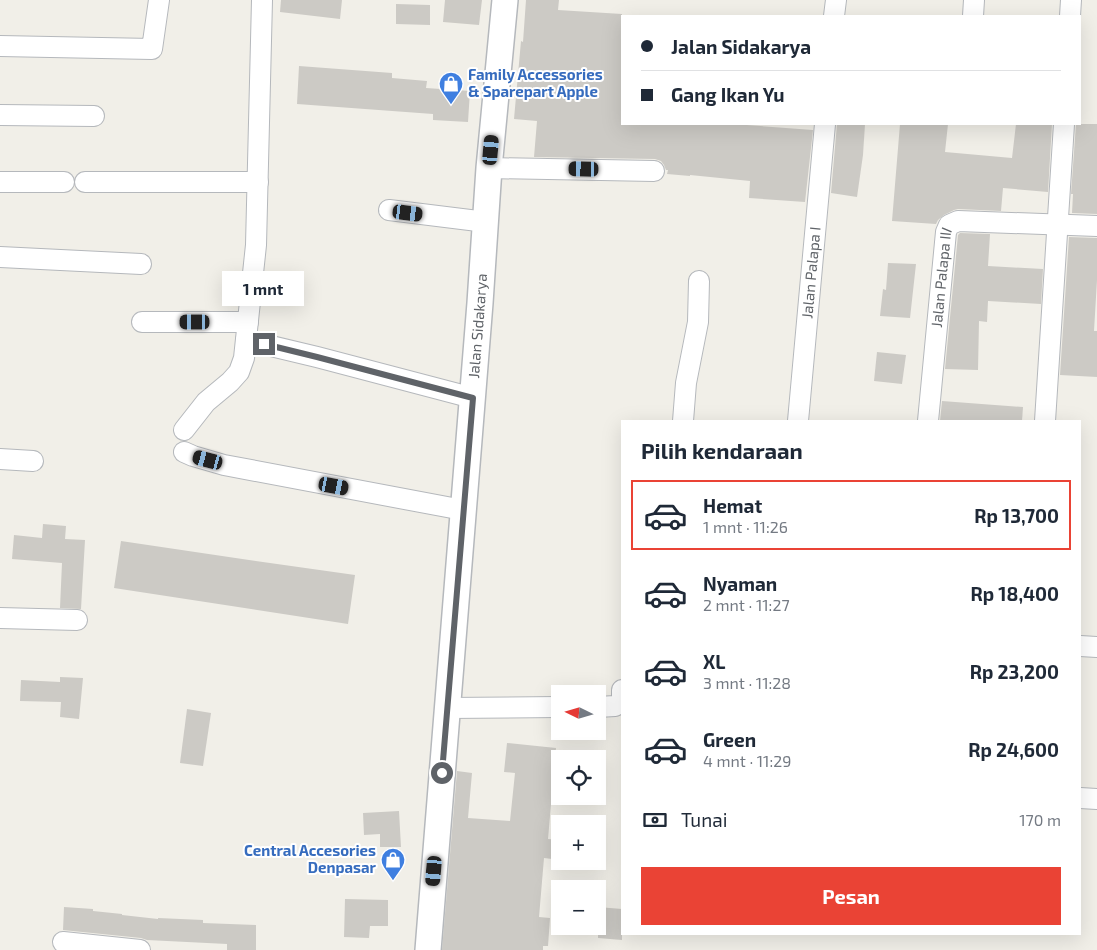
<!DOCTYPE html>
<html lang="id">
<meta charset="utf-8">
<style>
:root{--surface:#fff;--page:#f2f2f3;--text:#1f2937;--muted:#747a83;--line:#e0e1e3;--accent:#ea4335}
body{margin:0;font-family:"Exo 2",sans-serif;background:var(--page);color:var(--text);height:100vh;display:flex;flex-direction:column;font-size:19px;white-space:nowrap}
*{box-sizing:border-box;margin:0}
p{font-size:16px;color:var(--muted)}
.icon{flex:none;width:28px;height:28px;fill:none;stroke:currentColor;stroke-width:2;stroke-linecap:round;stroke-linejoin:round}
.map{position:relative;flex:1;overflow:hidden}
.side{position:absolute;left:621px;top:420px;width:460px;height:515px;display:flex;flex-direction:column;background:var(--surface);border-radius:0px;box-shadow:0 5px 20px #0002}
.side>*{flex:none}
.hud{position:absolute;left:621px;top:15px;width:460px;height:110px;border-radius:0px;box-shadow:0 5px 20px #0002;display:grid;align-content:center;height:110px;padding:0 20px;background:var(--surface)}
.needle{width:32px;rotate:275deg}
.tools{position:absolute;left:551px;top:685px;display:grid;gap:10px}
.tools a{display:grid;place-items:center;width:55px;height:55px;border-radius:0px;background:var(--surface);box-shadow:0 5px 20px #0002;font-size:25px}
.end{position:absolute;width:22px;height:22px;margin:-11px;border:6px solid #5f6368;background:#fff;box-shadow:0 0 0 2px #fff}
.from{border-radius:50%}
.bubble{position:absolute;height:35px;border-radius:0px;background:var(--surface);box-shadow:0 5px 20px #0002;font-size:16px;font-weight:700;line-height:35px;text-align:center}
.car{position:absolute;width:15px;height:30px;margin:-15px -8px;border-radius:6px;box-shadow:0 0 4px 1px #0007;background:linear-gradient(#222 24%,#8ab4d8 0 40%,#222 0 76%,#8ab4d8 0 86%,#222 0)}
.hud b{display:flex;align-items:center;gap:18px;height:48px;font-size:19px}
.hud b+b{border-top:1px solid var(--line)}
.hud i{width:12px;height:12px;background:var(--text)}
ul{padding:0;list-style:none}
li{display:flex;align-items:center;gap:15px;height:70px;margin:0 10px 8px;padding:0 10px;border:2px solid transparent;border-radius:0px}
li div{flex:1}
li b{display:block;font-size:19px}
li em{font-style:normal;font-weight:700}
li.current{border-color:var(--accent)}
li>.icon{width:45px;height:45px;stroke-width:1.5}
h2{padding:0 20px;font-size:22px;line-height:60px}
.pay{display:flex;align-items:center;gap:12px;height:55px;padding:0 20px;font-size:19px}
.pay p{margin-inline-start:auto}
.cta{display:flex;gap:10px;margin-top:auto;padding:10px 20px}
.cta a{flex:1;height:58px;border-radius:0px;background:var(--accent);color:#fff;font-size:20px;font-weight:700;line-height:58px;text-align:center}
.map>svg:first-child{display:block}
.building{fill:#cccac5}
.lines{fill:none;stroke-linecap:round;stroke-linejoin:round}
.minor-casing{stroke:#b5b8bc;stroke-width:22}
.tertiary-casing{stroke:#b5b8bc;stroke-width:28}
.minor{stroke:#fff;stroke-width:20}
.tertiary{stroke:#fff;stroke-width:25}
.route{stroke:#5f6368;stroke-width:6}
.labels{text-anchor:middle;stroke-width:4;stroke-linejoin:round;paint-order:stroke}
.shop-label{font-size:15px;font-weight:bold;fill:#366cbe;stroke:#fff;text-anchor:start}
.street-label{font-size:15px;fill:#5f6368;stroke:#fff}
</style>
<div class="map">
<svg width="1097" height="950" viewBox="0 0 1097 950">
<rect width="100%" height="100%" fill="#f1efe8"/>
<g class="building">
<path d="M281 0H342L340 19 280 12Z"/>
<path d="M445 0H482L479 25 443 22Z"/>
<path d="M526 0H559L558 10 622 14V124H733L813 130 805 202 749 198 750 181 690 175V176L667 174 668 170H666L664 165 661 161 655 159 534 157 537 121 514 119 521 41 523 42Z"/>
<path d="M396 4 430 5V25L396 24Z"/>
<path d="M299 66 392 73V78L427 81 426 88 470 91 468 122 433 120V114L297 104Z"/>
<path d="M837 124H865L863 155 857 197 831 193Z"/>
<path d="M900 124H948L945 152 1012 158 1016 124H1052L1048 192 1003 188 1001 211 958 209 954 210 944 215 938 220 936 224 892 221Z"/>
<path d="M1076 124H1097V214L1072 213 1073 194H1071Z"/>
<path d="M960 233 990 234 988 266 1043 269 1041 304 988 301 987 322 979 321 978 370 945 369 958 235Z"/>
<path d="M1069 237 1097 238V280L1094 331H1097V377L1060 375Z"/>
<path d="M888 263 916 264 910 318 880 316 883 289 886 290Z"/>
<path d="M877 352 906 355 902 384 874 381Z"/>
<path d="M942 401 1023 407 1022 421H940Z"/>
<path d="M43 524 66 526 65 539 85 540 81 609 60 608 62 563 12 559 14 535 42 538Z"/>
<path d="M121 541 249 560 355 575 348 624 114 588Z"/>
<path d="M60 677 83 678 79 719 60 717 61 702 20 701 21 680 60 682Z"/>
<path d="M187 709 211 713 203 766 180 763Z"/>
<path d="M507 743 556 748 548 839 560 840V860L544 858 539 917 550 918 548 946H543V950H442L457 771 472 773 468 818 510 821 515 773 504 772Z"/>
<path d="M399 811 401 847H380V834L364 835 363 813Z"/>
<path d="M345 899 388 900V926H370L369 938 344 937Z"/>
<path d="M64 907 93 909V911L122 914V915L158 919V918L203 920V923L256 925V950H227V944L147 940 141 938 63 930Z"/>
<path d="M598 907 622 909V940L598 938Z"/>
</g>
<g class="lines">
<defs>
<g id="minor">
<path d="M834 16 836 0"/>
<path d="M973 16 974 0"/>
<path d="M1070 16 1071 0"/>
<path d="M0 46 152 49 159 0"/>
<path d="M0 115 94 116"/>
<path d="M489 168 654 171"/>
<path d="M0 182H64"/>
<path d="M85 182H258"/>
<path d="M389 210 486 222"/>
<path d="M0 257 141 264"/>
<path d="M142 322H248"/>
<path d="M246 340 317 357 473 398"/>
<path d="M683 421 686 383 698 322 699 281"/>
<path id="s1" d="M798 421 825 124"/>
<path id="s2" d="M928 421 946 232 949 225 958 221 1097 226"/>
<path d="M1045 421 1064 124"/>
<path d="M184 430 206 402 230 382 239 372 244 358 256 245 262 0"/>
<path d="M184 452 193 456 224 465 463 510"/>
<path d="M0 459 33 461"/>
<path d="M0 618 77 620"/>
<path d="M1080 646 1097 647"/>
<path d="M598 707 615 706 620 703 622 698V690"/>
<path d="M447 708 560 707"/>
<path d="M1080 798 1097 799"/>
<path d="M63 942 140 950"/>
</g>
<g id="tertiary">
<path id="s3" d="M428 950 480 303 489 168 505 0"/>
</g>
</defs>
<use href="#minor" class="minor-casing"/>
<use href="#tertiary" class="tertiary-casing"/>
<use href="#minor" class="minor"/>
<use href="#tertiary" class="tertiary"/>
</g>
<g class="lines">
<path class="route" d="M264 344 317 357 473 398 442 773"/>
</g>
<defs>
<symbol id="shop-pin" viewBox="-11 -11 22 30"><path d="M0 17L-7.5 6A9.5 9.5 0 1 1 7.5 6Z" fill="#3f7fe0" stroke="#fff"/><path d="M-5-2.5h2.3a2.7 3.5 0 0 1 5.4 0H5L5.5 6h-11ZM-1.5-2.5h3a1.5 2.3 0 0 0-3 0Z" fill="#fff"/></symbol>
</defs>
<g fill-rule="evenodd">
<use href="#shop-pin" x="437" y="70" width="28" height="38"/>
<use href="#shop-pin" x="379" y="846" width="28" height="38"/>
</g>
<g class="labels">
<g class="shop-label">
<text x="468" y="80">Family Accessories<tspan x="468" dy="17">&amp; Sparepart Apple</tspan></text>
<text x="376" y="856" text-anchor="end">Central Accesories<tspan x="376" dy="17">Denpasar</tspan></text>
</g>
<g class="street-label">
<text dy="5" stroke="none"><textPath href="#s1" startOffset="149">Jalan Palapa I</textPath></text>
<text dy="5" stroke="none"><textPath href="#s2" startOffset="144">Jalan Palapa III</textPath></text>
<text dy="5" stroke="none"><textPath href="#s3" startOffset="626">Jalan Sidakarya</textPath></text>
</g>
</g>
</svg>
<div class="tools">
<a><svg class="needle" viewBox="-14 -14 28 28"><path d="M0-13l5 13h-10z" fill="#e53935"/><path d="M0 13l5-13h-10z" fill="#747a83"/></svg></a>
<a><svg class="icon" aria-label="locate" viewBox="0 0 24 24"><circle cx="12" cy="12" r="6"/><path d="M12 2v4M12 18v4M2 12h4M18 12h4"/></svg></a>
<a>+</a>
<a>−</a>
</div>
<i class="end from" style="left:442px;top:773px"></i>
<i class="end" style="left:264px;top:344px"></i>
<div class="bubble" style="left:222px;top:271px;width:82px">1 mnt</div>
<i class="car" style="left:491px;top:150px;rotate:5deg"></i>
<i class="car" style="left:584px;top:169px;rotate:271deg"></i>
<i class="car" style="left:408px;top:213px;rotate:97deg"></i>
<i class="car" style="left:195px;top:322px;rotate:270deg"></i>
<i class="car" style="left:208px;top:460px;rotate:285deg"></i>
<i class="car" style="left:334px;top:486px;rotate:101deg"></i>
<i class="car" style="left:434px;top:871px;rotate:185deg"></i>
<div class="hud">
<b><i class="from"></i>Jalan Sidakarya</b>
<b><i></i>Gang Ikan Yu</b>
</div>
<section class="side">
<h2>Pilih kendaraan</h2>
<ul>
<li class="current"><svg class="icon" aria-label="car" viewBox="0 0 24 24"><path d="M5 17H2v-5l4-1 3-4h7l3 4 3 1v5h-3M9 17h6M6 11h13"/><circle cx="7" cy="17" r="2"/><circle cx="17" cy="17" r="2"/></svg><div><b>Hemat</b><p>1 mnt · 11:26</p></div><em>Rp 13,700</em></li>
<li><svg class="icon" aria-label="car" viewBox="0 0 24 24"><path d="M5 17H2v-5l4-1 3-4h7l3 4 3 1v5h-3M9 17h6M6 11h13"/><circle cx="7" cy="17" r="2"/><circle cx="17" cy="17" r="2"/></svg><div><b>Nyaman</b><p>2 mnt · 11:27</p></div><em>Rp 18,400</em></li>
<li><svg class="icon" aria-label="car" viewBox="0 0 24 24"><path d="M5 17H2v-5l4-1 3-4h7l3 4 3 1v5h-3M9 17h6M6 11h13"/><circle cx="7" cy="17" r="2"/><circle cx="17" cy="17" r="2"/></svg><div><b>XL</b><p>3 mnt · 11:28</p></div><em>Rp 23,200</em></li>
<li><svg class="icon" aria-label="car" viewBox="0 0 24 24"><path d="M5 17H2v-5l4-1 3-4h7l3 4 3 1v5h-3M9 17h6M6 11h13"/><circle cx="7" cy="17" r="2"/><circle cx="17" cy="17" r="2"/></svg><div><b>Green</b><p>4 mnt · 11:29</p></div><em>Rp 24,600</em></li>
</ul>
<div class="pay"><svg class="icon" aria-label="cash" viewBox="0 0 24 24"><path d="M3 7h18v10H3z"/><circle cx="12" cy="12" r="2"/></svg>Tunai<p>170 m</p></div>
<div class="cta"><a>Pesan</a></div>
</section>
</div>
